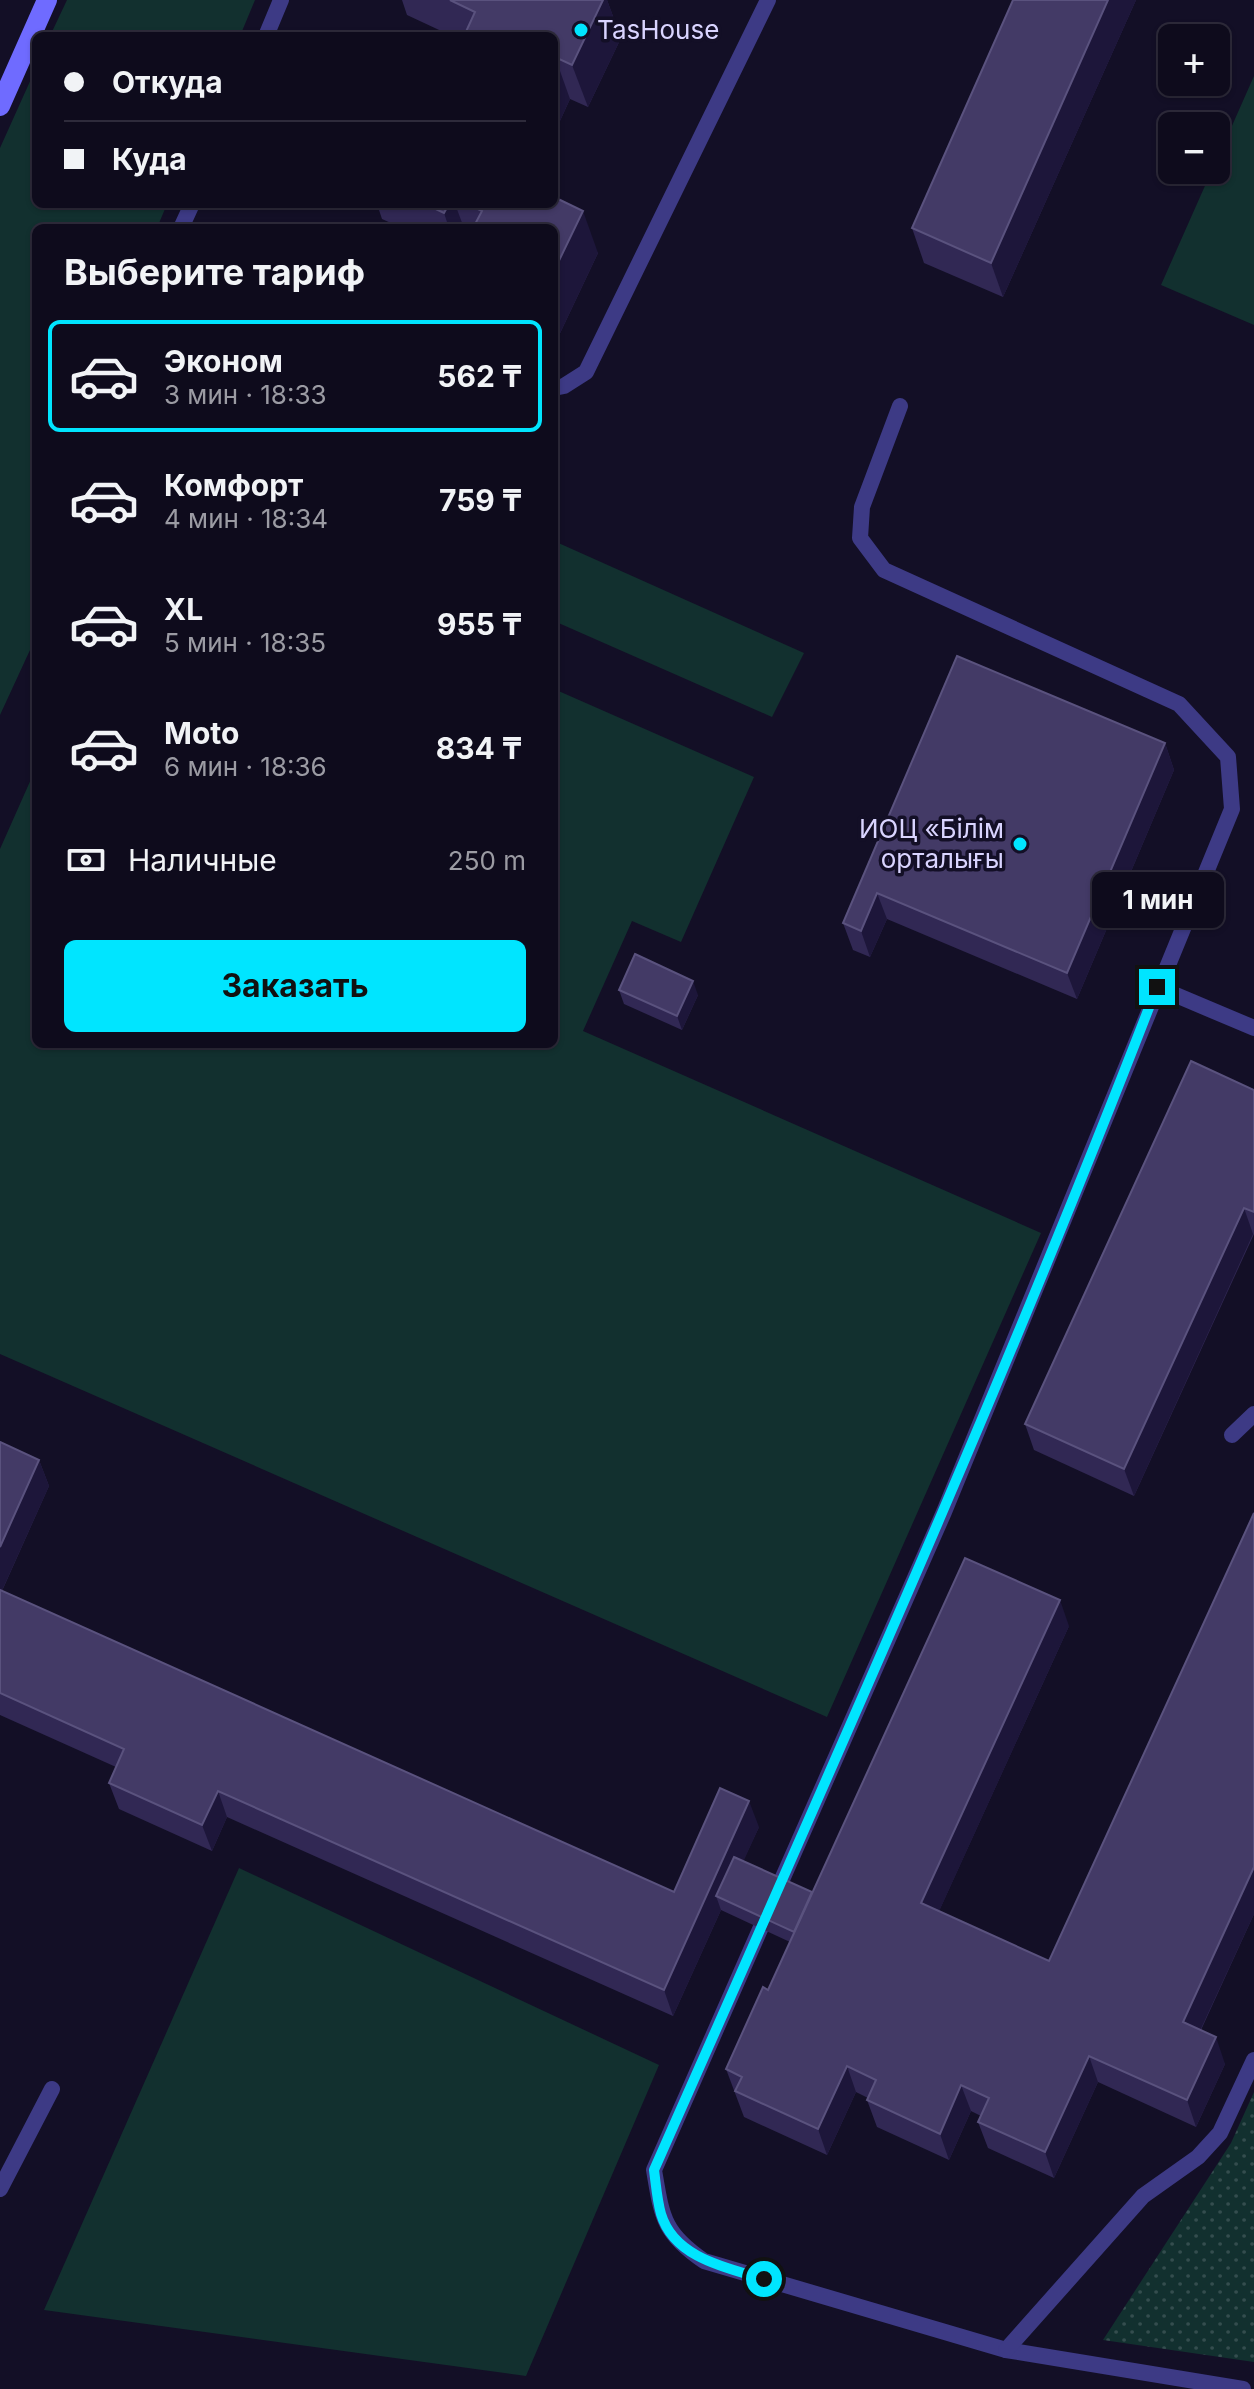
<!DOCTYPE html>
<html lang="ru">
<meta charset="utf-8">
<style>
:root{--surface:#0e0b1c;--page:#1c1929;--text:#f1f3f6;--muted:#9b9ba3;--line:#2e2b3b;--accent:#00e5ff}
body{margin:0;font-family:Inter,sans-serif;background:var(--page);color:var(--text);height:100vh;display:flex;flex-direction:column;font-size:30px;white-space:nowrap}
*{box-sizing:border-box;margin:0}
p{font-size:26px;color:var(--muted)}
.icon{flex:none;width:44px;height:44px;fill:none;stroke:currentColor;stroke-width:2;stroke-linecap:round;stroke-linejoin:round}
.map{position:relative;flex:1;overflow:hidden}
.drawer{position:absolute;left:32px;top:224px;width:526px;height:824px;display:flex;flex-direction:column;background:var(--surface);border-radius:12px;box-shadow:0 2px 6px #0004,0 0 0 2px var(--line)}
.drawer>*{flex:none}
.guide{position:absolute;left:32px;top:32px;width:526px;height:176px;border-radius:12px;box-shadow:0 2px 6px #0004,0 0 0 2px var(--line);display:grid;align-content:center;height:176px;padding:0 32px;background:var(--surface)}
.buttons{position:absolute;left:1158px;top:24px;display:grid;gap:16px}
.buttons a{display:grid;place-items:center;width:72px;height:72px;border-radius:12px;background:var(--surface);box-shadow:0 2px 6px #0004,0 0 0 2px var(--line);font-size:40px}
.end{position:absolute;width:36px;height:36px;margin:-18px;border:10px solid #00e5ff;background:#111;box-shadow:0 0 0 4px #111}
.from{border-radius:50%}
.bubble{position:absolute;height:56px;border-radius:12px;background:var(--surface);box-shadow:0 2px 6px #0004,0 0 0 2px var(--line);font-size:26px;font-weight:700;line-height:56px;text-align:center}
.guide b{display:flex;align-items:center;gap:28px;height:76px;font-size:30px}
.guide b+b{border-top:2px solid var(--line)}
.guide i{width:20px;height:20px;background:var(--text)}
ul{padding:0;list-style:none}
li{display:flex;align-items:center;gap:24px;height:112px;margin:0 16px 12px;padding:0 16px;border:4px solid transparent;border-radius:12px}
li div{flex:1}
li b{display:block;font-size:30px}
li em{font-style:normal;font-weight:700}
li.current{border-color:var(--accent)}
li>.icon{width:72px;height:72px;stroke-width:1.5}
h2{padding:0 32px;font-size:36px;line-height:96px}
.pay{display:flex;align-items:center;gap:20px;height:88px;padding:0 32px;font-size:30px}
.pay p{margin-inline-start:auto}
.primary-button{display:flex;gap:16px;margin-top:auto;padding:16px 32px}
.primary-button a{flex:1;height:92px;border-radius:12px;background:var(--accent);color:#111;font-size:32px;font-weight:700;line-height:92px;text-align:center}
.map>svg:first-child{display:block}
.grass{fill:url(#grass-dots)}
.green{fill:#12302f}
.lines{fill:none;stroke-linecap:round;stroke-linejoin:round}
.lane{stroke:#3d3a85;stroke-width:16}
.secondary{stroke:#6f6bff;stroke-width:20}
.wall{fill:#312854}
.shaded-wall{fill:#1d163a}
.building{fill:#433a66;stroke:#5a527e;stroke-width:2}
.route{stroke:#00e5ff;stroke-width:10}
.poi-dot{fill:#00e5ff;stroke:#130f26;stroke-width:3}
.labels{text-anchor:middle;stroke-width:7;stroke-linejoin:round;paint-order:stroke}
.poi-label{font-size:26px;fill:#d9d4ff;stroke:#130f26;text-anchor:start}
</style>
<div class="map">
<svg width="1254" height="2389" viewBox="0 0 1254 2389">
<defs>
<pattern id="grass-dots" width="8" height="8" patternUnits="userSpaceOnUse" patternTransform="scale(2)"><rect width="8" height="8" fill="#12302f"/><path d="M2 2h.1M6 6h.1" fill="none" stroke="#344d4e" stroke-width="1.8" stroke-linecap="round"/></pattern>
</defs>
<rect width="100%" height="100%" fill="#130f26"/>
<path class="grass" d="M1254 2092V2362L1103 2340 1231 2143Z"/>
<g class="green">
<path d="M67 0H255L240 36H50Z"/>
<path d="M36 68V204H167L157 228H36V637L0 715V148Z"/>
<path d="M1254 76V325L1161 285 1212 170H1216V162Z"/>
<path d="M554 541 804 653 772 717 554 621Z"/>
<path d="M554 689 754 777 681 942 632 921 583 1031 1041 1233 827 1717 0 1354V849L36 768V1044H554Z"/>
<path d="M239 1868 659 2065 526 2376 44 2310Z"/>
</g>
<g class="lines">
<g class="lane">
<path d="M266 36 281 0"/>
<path d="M181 228 192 204"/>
<path d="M554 388 564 386 586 372 768 0"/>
<path d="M900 406 862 507 860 538 884 570 1179 704 1228 757 1232 809 944 1512 654 2170C662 2217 663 2233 704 2261L1006 2350 1243 2389"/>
<path d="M1157 987 1254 1028"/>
<path d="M1232 1435 1254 1414"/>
<path d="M0 2189 52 2089"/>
<path d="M1006 2350 1143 2196 1198 2157 1220 2133 1254 2060"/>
</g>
<path class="secondary" d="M0 106 47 0"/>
</g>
<g class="wall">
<path d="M402 0H607L621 38 588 107 570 99 554 134V36H452L407 15Z"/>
<path d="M1013 0H1136L1003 297 924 263 912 228Z"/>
<path d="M377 204H554L598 253 554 346V228H402L382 219Z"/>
<path d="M957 656 1165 743 1174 770 1077 999 887 919 870 957 853 950 843 923Z"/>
<path d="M619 990 698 995 682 1030 624 1004Z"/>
<path d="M1254 1090V1234L1134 1496 1034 1450 1025 1424Z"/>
<path d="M0 1442 39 1460 49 1486 2 1591 674 1892 759 1827 743 1861 812 1892 1069 1626 939 1911 1049 1961 1254 1914 1201 2030 1225 2064 1196 2127 1098 2082 1054 2178 988 2148 978 2122 981 2116 971 2111 949 2160 877 2127 867 2100 868 2098 856 2092 827 2155 744 2117 726 2069 768 1990 790 1942 721 1910 673 2016 227 1817 212 1851 119 1809 109 1783 116 1767 0 1715Z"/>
</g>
<g class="shaded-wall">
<path d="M603 0H607L621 38 588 107 572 65Z"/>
<path d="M1108 0H1136L1003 297 991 263Z"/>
<path d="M555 57 570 99 554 134V59Z"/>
<path d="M449 204H455L464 228H449L444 213Z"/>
<path d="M583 211 598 253 554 346V271Z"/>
<path d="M1165 743 1174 770 1077 999 1067 973Z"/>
<path d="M877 893 887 919 870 957 861 931Z"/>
<path d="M693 981 698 995 682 1030 677 1016Z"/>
<path d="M1244 1208 1253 1234 1134 1496 1124 1469Z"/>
<path d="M39 1460 49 1486 0 1595V1547Z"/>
<path d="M1060 1600 1069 1626 931 1929 921 1903Z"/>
<path d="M218 1791 227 1817 212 1851 202 1825Z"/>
<path d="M749 1801 759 1827 726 1900 716 1896 721 1910 673 2016 664 1990Z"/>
<path d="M1254 1867V1914L1192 2048 1183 2022Z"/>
<path d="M1216 2037 1225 2064 1196 2127 1187 2100Z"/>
<path d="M1089 2056 1098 2082 1054 2178 1045 2152Z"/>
<path d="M847 2066 856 2092 827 2155 818 2129Z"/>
<path d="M961 2085 971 2111 949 2160 940 2134Z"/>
</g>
<g class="building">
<path d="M450 0H603L572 65 555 57 554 59V36H464L475 12Z"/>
<path d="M1013 0H1108L991 263 912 228Z"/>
<path d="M554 197 583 211 554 271V228H473L482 211 468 204H554Z"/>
<path d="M425 204H449L444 213Z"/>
<path d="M957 656 1165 743 1067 973 877 893 861 931 843 923Z"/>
<path d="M635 954 693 981 677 1016 619 990Z"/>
<path d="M1191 1061 1254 1090V1212L1244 1208 1124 1469 1025 1424Z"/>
<path d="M0 1442 39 1460 0 1547Z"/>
<path d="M1254 1513V1867L1183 2022 1216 2037 1187 2100 1089 2056 1045 2152 978 2122 989 2098 961 2085 940 2134 867 2100 876 2080 847 2066 818 2129 735 2091 742 2077 726 2069 763 1987 768 1990 965 1558 1060 1600 921 1903 1049 1961Z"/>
<path d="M0 1590 674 1892 720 1788 749 1801 664 1990 218 1791 202 1825 109 1783 124 1749 0 1693Z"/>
<path d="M734 1857 812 1892 794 1932 716 1896Z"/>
</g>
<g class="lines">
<path class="route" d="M764 2279C727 2268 674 2258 661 2214 657 2200 656 2185 654 2170 827 1778 1003 1387 1157 987"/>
</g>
<g class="poi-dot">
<circle cx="581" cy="30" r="8"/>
<circle cx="1020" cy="844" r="8"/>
</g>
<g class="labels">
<g class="poi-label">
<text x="597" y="39">TasHouse</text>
<text x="1004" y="838" text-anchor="end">ИОЦ «Білім<tspan x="1004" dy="30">орталығы</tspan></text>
</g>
</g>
</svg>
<div class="buttons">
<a>+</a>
<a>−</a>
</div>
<i class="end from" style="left:764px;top:2279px"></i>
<i class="end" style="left:1157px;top:987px"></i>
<div class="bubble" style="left:1092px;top:872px;width:132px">1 мин</div>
<div class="guide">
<b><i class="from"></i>Откуда</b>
<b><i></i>Куда</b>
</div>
<section class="drawer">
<h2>Выберите тариф</h2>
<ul>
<li class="current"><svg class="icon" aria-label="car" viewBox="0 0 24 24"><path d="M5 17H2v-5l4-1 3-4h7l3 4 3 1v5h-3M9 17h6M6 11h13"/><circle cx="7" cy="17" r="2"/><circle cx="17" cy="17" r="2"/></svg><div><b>Эконом</b><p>3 мин · 18:33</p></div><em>562 ₸</em></li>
<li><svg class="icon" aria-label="car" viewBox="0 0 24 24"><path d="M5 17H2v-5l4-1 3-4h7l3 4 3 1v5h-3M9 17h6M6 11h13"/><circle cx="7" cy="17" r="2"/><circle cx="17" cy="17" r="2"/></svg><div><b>Комфорт</b><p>4 мин · 18:34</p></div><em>759 ₸</em></li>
<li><svg class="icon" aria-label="car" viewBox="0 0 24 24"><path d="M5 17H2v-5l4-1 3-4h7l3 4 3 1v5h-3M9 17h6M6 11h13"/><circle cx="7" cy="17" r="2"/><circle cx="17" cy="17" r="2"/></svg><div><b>XL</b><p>5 мин · 18:35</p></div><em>955 ₸</em></li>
<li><svg class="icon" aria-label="car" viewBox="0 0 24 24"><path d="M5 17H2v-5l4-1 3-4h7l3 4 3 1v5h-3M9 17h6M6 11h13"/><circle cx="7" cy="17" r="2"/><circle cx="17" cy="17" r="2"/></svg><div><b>Moto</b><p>6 мин · 18:36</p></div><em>834 ₸</em></li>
</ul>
<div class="pay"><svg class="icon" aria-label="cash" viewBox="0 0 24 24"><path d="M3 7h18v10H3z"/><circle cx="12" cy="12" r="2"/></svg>Наличные<p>250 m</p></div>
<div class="primary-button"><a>Заказать</a></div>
</section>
</div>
